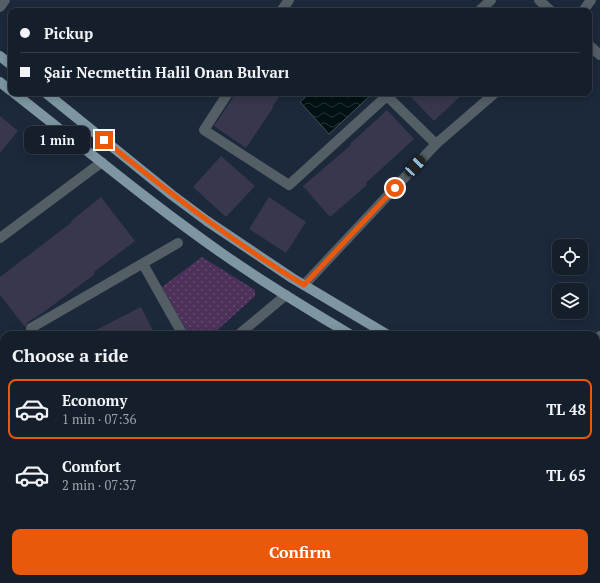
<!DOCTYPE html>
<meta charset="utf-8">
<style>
:root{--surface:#151f2c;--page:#222c38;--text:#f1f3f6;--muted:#9da2a9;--line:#343d48;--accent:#ea580c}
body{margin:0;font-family:"PT Serif",serif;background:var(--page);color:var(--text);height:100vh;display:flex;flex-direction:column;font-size:15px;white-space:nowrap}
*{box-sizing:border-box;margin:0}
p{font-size:13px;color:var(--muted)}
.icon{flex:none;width:22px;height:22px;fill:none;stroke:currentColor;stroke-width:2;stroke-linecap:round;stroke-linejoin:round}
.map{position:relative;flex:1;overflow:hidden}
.details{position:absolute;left:0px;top:331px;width:600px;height:252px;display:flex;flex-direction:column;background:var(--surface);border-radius:12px 12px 0 0;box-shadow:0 2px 10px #0003,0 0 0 1px var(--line)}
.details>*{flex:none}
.banner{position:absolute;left:8px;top:8px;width:584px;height:88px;border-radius:8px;box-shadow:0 2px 10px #0003,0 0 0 1px var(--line);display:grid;align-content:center;height:88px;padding:0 12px;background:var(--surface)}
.buttons{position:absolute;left:552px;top:239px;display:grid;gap:8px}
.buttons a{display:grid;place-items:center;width:36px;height:36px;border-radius:8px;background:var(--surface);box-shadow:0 2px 10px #0003,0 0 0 1px var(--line);font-size:20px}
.end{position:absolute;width:18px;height:18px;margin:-9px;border:5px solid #ea580c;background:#fff;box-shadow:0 0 0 2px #fff}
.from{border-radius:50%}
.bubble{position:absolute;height:28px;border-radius:8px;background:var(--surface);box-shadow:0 2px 10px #0003,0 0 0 1px var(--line);font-size:13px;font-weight:700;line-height:28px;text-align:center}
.car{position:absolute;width:12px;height:24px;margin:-12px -6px;border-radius:5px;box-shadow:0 0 3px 1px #0007;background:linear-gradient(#222 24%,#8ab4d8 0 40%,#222 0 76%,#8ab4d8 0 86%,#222 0)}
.banner b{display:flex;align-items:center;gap:14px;height:38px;font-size:15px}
.banner b+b{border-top:1px solid var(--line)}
.banner i{width:10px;height:10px;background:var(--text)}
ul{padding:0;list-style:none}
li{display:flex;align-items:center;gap:12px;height:60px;margin:0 8px 6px;padding:0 4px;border:2px solid transparent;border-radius:8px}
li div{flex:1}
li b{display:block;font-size:15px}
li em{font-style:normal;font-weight:700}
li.active{border-color:var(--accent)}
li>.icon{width:36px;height:36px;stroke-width:1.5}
h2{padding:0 12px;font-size:18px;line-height:48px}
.cta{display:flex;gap:8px;margin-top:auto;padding:8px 12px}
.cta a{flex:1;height:46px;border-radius:8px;background:var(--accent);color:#fff;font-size:16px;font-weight:700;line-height:46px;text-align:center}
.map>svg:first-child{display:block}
.park{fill:url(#park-dots)}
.water{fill:url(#water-waves);stroke:#415155}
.building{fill:#38374d}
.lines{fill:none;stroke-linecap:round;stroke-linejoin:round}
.path{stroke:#616c7c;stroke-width:2.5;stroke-dasharray:4 2;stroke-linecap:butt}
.minor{stroke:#535f65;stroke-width:10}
.major{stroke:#7d96a1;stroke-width:10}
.route{stroke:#ea580c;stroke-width:5}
</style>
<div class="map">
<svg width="600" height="583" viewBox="0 0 600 583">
<defs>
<pattern id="park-dots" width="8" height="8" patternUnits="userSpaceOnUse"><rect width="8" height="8" fill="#4d315a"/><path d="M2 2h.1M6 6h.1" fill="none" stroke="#664f72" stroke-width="1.8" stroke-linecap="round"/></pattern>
<pattern id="water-waves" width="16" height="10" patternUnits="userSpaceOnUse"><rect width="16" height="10" fill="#001213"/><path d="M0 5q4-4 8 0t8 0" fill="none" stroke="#253436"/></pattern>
</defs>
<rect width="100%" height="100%" fill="#1c293b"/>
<g class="park">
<path d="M202 257 255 290V296L212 335H189L162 287Z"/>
<path d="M243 579H431L434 583H208Z"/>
</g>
<path class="water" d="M310 93H373L329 134 300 102Z"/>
<g class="building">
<path d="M236 93H282L272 107 273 108 246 148 214 126Z"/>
<path d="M407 93H464L434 121Z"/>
<path d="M387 110 414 139 366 183 367 185 330 217 303 186 351 145 350 144Z"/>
<path d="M0 116 18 131 0 153Z"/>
<path d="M221 156 255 186 226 217 193 187Z"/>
<path d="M101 197 135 241 94 272 95 274 41 314 28 322 25 327 0 295V277L72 222 71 221Z"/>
<path d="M269 197 306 222 286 253 249 229Z"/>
<path d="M141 307 155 335H86Z"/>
</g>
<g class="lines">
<g class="path">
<path d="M409 579 411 583"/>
<path d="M419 579 421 583"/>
<path d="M348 583 358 579"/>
<path d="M370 583 377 579"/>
</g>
<g class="minor">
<path d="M539 0 551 11"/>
<path d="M0 7 5 0"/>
<path d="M281 11 289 0"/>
<path d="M479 11 491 0"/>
<path d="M583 11 591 0"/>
<path d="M589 45 600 55"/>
<path d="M228 93 204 130 289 185 390 93"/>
<path d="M387 96 436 144"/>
<path d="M0 238 102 162"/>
<path d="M143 264 183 335"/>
<path d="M304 285 436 144 495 93"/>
<path d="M31 328 178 243"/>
<path d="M238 335 286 295"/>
<path d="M596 341 600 336"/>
<path d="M0 458 4 456"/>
<path d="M0 550 4 557"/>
<path d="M17 579 20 583"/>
<path d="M176 583 210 579"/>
<path d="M502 583 505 579"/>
</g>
<g class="major">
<path d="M0 56 11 65"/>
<path d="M0 82 11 91"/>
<path d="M14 93C83 147 151 204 223 254 264 283 308 309 351 335"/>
<path d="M46 93 172 195 207 221 292 278 388 335"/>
<path d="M596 452 600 453"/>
<path d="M596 495 600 498"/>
</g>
</g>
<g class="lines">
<path class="route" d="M104 140C168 192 234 243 304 285L395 188"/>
</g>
</svg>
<div class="buttons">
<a><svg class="icon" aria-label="locate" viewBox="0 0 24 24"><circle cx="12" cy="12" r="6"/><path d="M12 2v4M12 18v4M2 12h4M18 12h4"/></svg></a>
<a><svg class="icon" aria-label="layers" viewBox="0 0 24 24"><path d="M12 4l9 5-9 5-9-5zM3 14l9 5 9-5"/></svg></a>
</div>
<i class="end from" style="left:395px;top:188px"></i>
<i class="end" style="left:104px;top:140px"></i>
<div class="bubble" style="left:24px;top:126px;width:66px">1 min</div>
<i class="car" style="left:415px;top:166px;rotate:43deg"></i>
<div class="banner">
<b><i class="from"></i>Pickup</b>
<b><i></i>Şair Necmettin Halil Onan Bulvarı</b>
</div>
<section class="details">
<h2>Choose a ride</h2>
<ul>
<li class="active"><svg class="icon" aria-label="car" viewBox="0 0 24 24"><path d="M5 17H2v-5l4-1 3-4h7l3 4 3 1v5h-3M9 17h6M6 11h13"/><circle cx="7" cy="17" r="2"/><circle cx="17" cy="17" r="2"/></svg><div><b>Economy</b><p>1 min · 07:36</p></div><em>TL 48</em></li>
<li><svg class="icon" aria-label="car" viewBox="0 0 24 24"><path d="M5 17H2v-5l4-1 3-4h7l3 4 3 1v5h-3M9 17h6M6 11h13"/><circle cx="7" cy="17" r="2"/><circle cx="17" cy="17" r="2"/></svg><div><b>Comfort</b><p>2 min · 07:37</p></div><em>TL 65</em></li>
</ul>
<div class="cta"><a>Confirm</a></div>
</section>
</div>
